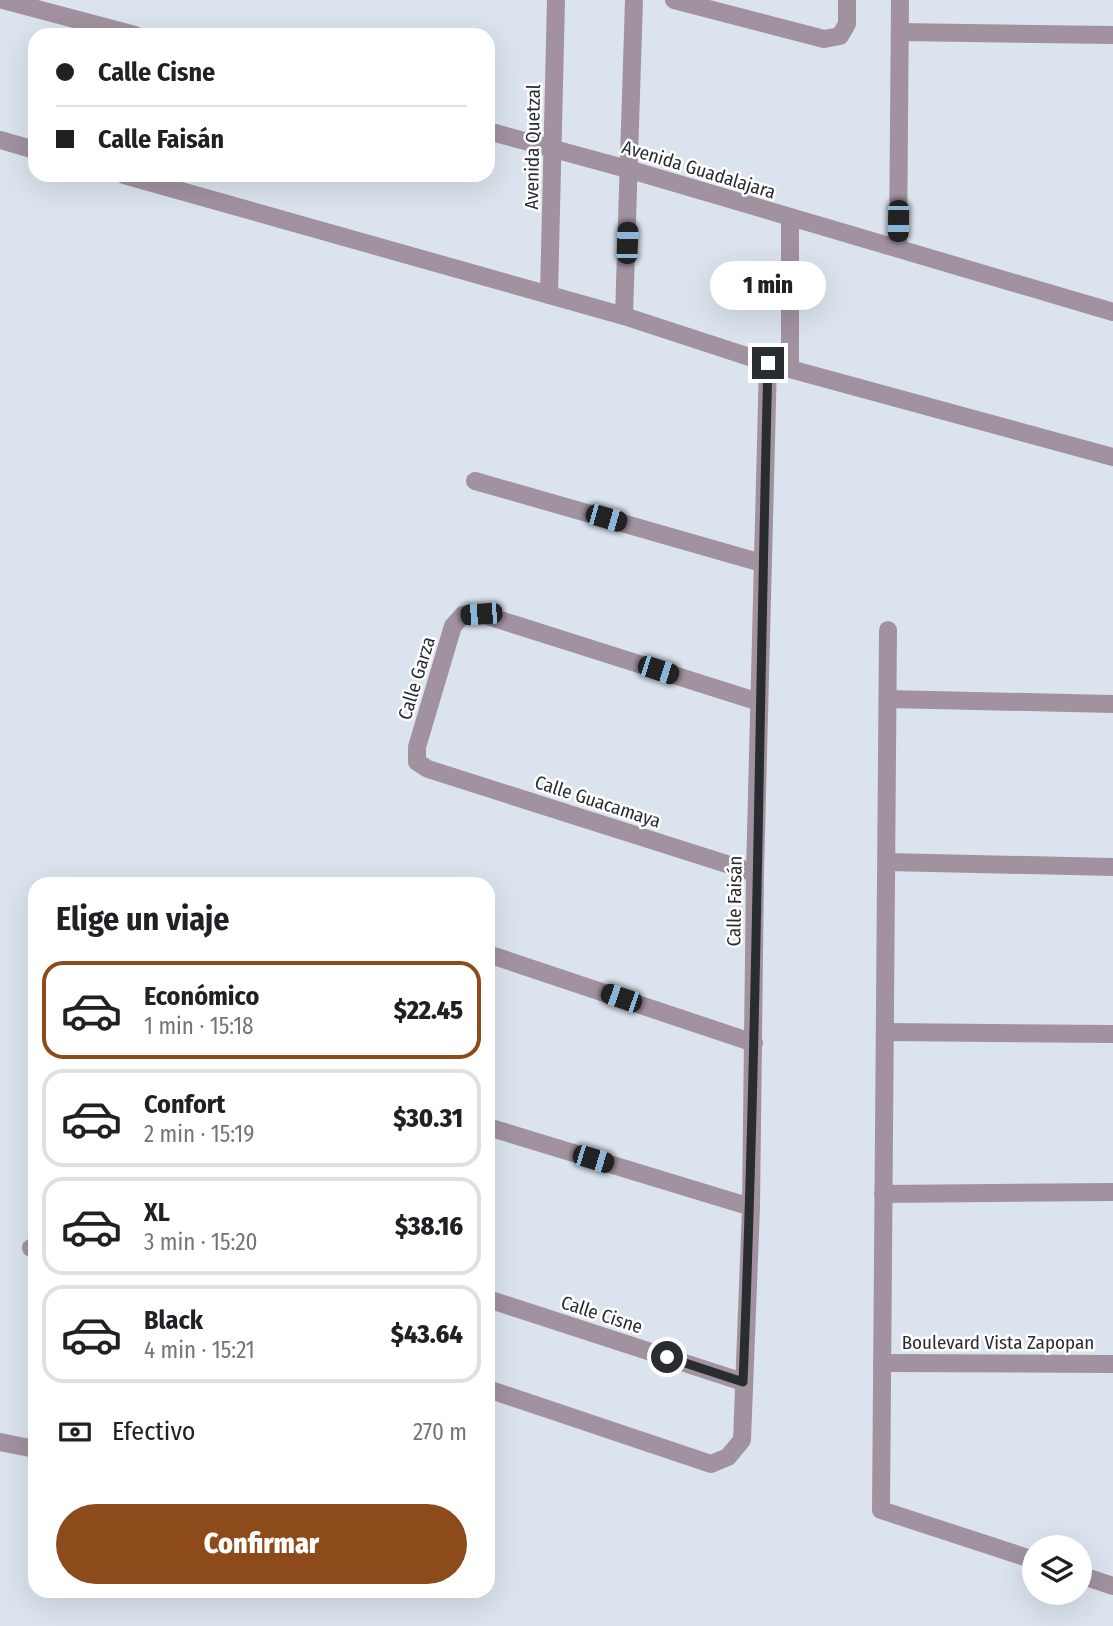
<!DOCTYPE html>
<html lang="es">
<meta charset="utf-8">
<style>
:root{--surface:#fff;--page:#f2f2f2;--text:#202124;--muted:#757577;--line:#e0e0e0;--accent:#8d4a1a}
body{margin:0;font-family:"Fira Sans Condensed",sans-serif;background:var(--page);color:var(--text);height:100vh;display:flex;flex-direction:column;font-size:26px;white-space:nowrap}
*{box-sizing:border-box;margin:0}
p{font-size:23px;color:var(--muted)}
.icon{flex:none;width:38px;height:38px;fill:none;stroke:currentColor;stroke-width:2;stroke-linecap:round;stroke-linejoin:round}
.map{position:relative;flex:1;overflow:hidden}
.drawer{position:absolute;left:28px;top:877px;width:467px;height:721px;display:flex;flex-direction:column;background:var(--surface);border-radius:21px;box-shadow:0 7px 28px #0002}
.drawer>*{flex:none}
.top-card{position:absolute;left:28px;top:28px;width:467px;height:154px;border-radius:21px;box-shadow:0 7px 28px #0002;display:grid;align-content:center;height:154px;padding:0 28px;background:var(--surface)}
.controls{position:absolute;left:1022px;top:1535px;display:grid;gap:14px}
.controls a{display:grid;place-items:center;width:70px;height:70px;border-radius:50%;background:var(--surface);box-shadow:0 7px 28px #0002;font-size:35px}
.end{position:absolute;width:32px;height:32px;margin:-16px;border:9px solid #292d30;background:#fff;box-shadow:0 0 0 4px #fff}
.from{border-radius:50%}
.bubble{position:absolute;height:49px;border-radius:24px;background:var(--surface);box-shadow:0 7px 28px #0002;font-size:23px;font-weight:800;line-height:49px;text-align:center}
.car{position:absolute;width:21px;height:42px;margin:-21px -10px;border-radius:9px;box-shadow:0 0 5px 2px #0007;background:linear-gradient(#222 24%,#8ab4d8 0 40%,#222 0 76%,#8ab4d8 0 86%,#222 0)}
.top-card b{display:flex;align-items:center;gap:24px;height:66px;font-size:26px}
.top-card b+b{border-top:2px solid var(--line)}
.top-card i{width:18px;height:18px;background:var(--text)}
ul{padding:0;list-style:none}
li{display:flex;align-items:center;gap:21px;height:98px;margin:0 14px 10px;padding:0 14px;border:4px solid var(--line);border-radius:21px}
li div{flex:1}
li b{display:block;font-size:26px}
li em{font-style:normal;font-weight:800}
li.selected{border-color:var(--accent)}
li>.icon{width:63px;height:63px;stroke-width:1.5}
h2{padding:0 28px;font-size:32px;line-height:84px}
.pay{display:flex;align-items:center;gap:18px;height:77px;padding:0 28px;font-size:26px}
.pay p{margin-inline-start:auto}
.primary-button{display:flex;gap:14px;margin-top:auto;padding:14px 28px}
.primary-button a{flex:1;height:80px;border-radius:42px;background:var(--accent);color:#fff;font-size:28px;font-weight:800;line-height:80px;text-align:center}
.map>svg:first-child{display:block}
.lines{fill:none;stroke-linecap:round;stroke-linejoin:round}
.minor{stroke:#a292a0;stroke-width:18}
.route{stroke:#292d30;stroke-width:9}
.labels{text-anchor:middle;stroke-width:5;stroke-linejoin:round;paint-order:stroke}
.street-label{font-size:19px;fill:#292d30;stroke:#fff}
</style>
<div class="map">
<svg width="1113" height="1626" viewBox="0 0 1113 1626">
<rect width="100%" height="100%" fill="#dbe4ee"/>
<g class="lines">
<g class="minor">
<path d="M3 0 135 35"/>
<path d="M674 0 824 39 840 36 847 24V0"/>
<path d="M900 32 1113 35"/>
<path d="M488 131 631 170 1113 312"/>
<path d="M0 140 35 150"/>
<path d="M124 175 624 316 768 363 1113 457"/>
<path d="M898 248 900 0"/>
<path d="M549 295 556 0"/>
<path d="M624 316 634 0"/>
<path d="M790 369V219"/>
<path d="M475 481 762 563"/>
<path d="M888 630 881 1510 1034 1560"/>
<path d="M888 699 1113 704"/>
<path d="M887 862 1113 867"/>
<path d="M755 873 428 769 417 762V747L453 626 463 615 481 614 759 702"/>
<path d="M488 954 754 1043"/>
<path d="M885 1032 1113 1034"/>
<path d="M488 1127 751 1207"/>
<path d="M883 1194 1113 1192"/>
<path d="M31 1248 35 1249"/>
<path d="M488 1299 743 1382"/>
<path d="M882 1363 1113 1364"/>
<path d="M488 1389 711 1464 728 1457 742 1440 751 1207 755 873 768 363"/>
<path d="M0 1442 35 1449"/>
<path d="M1080 1575 1113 1586"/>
</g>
</g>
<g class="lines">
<path class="route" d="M667 1357 743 1382C757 1043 759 703 768 363"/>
</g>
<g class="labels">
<g class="street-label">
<text transform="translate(532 147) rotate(-89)" y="7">Avenida Quetzal</text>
<text transform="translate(699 169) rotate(17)" y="7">Avenida Guadalajara</text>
<text transform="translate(416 678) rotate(-73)" y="7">Calle Garza</text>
<text transform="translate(598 801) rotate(18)" y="7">Calle Guacamaya</text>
<text transform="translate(734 901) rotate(-89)" y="7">Calle Faisán</text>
<text transform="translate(602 1314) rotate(18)" y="7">Calle Cisne</text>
<text x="998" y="1349">Boulevard Vista Zapopan</text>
</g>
</g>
</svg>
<div class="controls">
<a><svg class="icon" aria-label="layers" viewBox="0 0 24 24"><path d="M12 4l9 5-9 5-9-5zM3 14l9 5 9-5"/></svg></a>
</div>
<i class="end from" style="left:667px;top:1357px"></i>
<i class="end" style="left:768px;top:363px"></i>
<div class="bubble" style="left:710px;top:261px;width:116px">1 min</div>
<i class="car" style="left:898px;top:221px;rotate:181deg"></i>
<i class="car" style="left:627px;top:243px;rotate:2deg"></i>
<i class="car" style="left:606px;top:518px;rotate:106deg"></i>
<i class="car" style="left:481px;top:614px;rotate:266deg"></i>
<i class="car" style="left:658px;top:670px;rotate:108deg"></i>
<i class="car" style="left:621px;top:998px;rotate:289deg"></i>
<i class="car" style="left:593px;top:1159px;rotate:107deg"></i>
<div class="top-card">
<b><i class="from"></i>Calle Cisne</b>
<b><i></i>Calle Faisán</b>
</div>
<section class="drawer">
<h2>Elige un viaje</h2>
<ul>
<li class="selected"><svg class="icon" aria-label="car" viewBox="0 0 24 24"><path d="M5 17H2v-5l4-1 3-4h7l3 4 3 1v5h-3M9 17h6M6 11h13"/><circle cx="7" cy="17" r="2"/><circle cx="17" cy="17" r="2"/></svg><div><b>Económico</b><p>1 min · 15:18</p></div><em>$22.45</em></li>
<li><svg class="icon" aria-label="car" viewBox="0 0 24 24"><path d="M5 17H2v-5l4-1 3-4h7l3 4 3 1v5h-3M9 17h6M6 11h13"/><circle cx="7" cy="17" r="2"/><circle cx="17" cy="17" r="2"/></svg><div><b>Confort</b><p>2 min · 15:19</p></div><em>$30.31</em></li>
<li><svg class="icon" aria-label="car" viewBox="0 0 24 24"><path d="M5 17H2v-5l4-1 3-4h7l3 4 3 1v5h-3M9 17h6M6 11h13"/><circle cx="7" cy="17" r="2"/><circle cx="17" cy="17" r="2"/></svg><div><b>XL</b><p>3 min · 15:20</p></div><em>$38.16</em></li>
<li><svg class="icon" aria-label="car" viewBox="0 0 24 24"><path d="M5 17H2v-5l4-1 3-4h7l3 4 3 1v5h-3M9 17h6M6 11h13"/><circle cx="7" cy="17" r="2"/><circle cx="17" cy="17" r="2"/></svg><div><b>Black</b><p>4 min · 15:21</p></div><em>$43.64</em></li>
</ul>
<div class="pay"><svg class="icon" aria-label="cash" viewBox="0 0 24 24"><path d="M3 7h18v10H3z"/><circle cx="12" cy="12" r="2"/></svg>Efectivo<p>270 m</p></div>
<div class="primary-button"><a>Confirmar</a></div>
</section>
</div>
